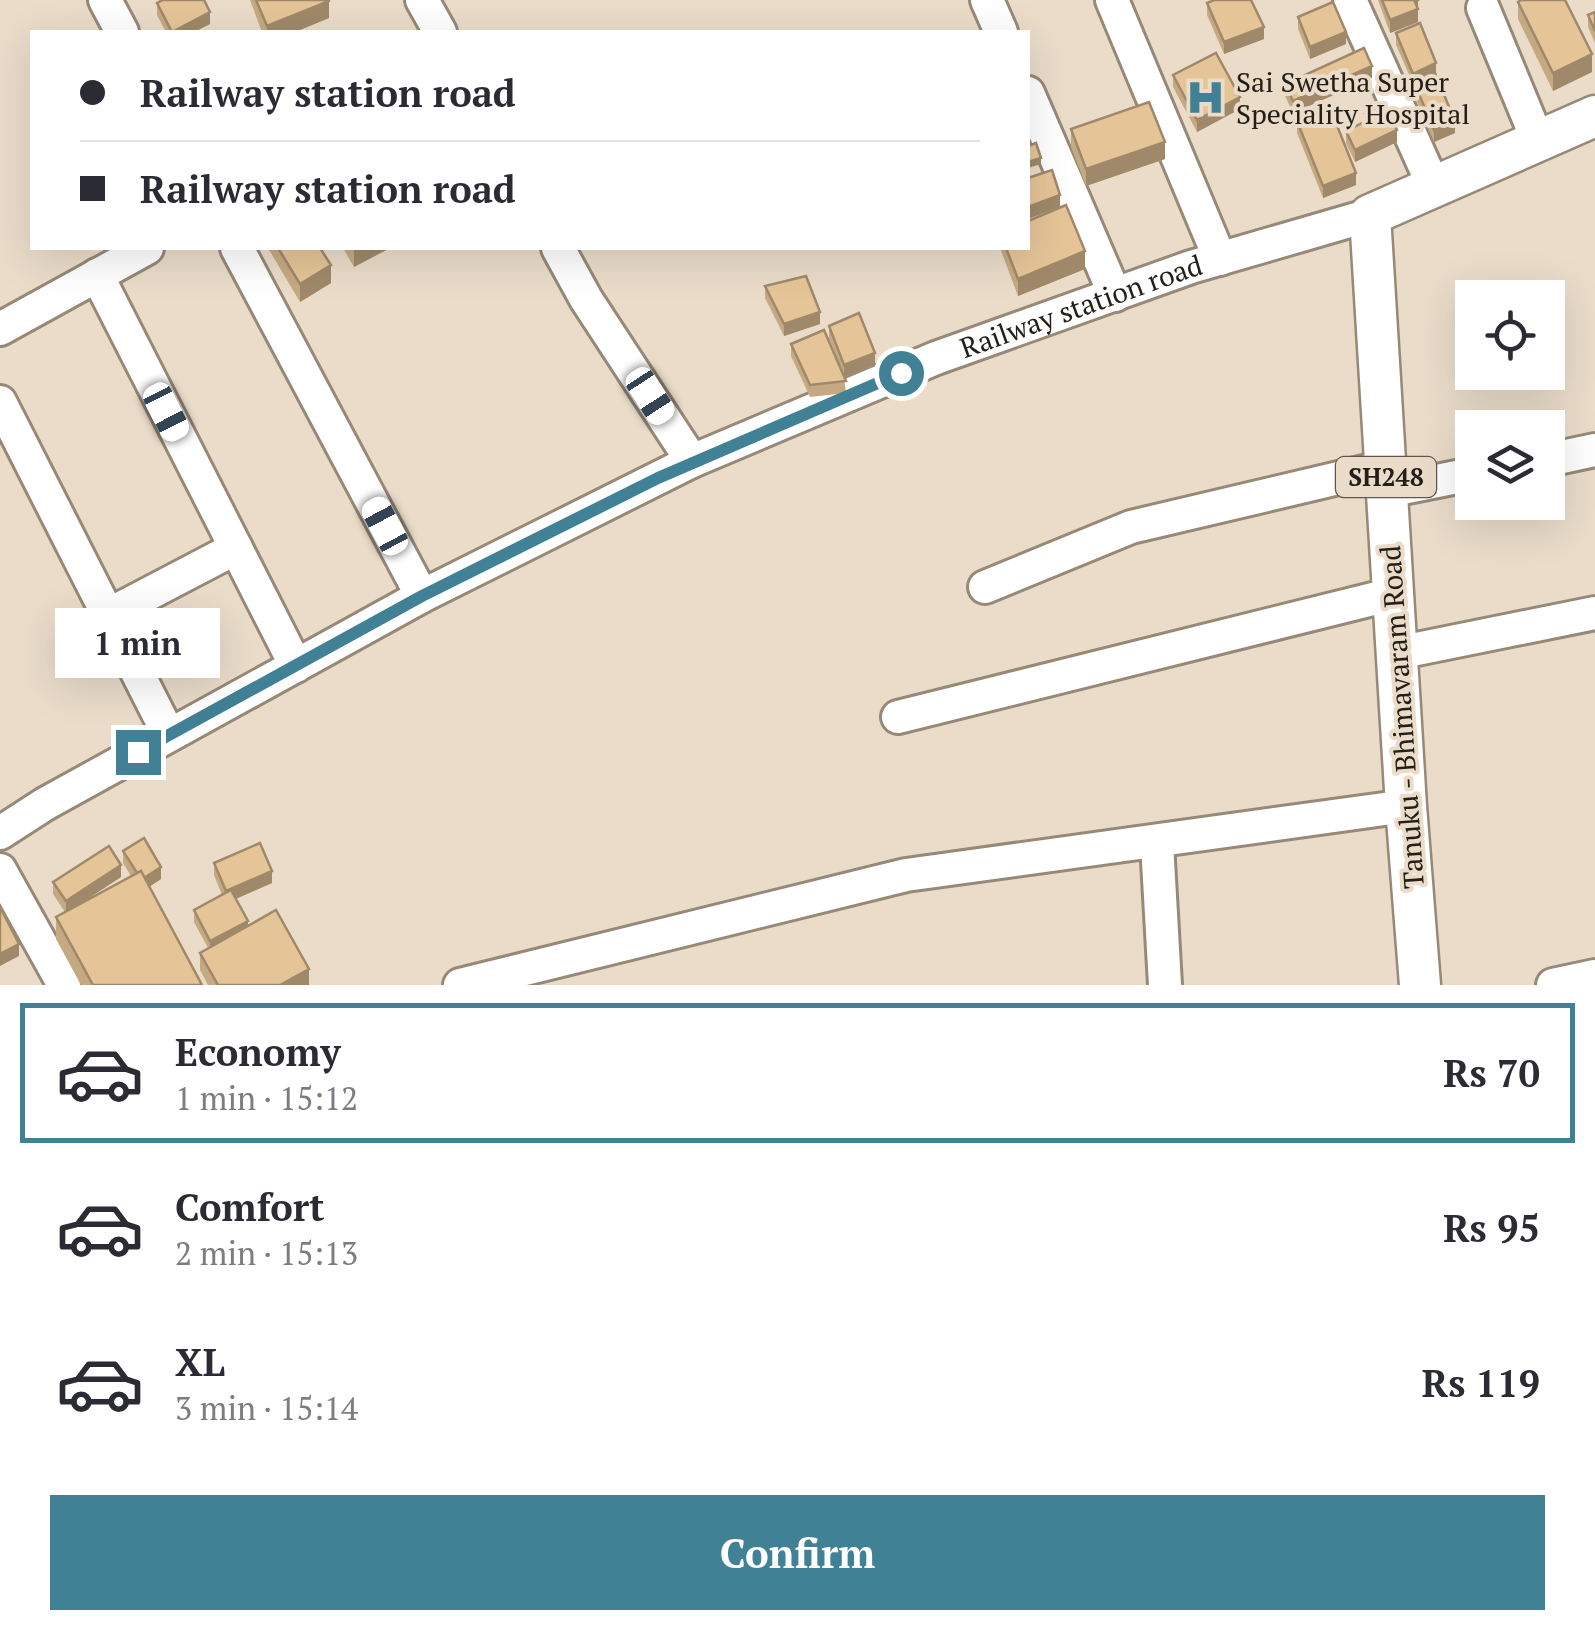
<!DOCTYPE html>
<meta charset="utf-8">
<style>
:root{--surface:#fff;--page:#f7f7f7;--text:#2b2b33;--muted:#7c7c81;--line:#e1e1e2;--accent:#418195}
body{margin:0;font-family:"PT Serif",serif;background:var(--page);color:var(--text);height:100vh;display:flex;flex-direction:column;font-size:38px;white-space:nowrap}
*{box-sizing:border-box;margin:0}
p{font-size:32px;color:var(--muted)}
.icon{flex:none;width:55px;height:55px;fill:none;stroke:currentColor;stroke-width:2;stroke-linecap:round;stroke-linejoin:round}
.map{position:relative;height:985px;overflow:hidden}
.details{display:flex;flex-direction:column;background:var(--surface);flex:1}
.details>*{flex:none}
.top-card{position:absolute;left:30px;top:30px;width:1000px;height:220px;border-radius:0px;box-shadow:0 10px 40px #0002;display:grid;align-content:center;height:220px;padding:0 50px;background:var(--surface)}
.buttons{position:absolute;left:1455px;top:280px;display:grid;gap:20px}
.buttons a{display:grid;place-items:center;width:110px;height:110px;border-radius:0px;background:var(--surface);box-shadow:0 10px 40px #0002;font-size:50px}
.end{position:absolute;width:45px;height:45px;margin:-22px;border:12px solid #418195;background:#fff;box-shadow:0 0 0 5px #fff}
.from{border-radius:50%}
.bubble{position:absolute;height:70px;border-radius:0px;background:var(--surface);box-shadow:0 10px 40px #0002;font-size:32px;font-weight:700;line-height:70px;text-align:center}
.car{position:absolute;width:30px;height:60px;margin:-30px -15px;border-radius:12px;box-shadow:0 0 8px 2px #0007;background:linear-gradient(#fff 24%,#345 0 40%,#fff 0 76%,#345 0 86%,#fff 0)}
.top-card b{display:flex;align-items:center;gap:35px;height:95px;font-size:38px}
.top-card b+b{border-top:2px solid var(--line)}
.top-card i{width:25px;height:25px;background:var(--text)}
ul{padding:18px 0 0;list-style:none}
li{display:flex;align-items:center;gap:30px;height:140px;margin:0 20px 15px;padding:0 30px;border:5px solid transparent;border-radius:0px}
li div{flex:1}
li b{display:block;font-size:38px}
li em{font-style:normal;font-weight:700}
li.on{border-color:var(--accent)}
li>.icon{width:90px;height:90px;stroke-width:1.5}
.button{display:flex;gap:20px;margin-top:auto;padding:20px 50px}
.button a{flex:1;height:115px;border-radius:0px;background:var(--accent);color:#fff;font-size:40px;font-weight:700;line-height:115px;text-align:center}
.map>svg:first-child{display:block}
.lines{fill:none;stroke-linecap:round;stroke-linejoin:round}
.minor-casing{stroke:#968978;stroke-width:38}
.major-casing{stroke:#968978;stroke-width:45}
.minor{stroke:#fff;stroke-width:32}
.major{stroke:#fff;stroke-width:40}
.wall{fill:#c5a982}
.shaded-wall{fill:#a0896a}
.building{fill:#e5c497;stroke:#a0896a;stroke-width:2.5}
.route{stroke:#418195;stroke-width:12}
.labels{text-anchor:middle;stroke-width:8;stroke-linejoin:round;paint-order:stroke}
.shield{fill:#eadcc9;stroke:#5f574d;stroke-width:2.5}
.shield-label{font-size:25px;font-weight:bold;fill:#231e18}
.poi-label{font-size:28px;fill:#231e18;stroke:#eadcc9;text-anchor:start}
.street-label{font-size:28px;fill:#231e18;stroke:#eadcc9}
</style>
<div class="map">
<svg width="1595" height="985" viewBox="0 0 1595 985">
<rect width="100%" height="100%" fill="#eadcc9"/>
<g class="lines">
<defs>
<g id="minor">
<path d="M105 0 122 32"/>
<path d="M422 0 440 32"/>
<path d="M987 0 1001 32"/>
<path d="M1112 0 1220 259"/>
<path d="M1350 0 1434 187"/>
<path d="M1483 8 1538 141"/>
<path d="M1028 93 1115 295"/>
<path d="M237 248 422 596"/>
<path d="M558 248 586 299 692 461"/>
<path d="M97 275 296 666"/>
<path d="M0 329 147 248"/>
<path d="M0 402 169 735"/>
<path d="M1548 460 1595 450"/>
<path d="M1387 491 1472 474"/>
<path d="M985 587 1131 527 1385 467"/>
<path d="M108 615 236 548"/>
<path d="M1397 653 1595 613"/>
<path d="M898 717 1393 594"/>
<path id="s1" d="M0 833 45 804 422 596 692 461 936 358 1191 267 1370 215"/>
<path d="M1157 843 1165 985"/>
<path d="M0 870 64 985"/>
<path d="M460 985 906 875 1406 806"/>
<path d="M1553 985 1595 976"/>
</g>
<path id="major" d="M1420 985 1406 806 1370 215 1595 116"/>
</defs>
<use href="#minor" class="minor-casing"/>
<use href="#major" class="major-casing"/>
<use href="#minor" class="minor"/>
<use href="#major" class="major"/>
</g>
<g class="wall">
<path d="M159 0H204L210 24 194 32H166L157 15V3L160 2Z"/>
<path d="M250 0H329V18L295 32H262Z"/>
<path d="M1378 0H1418V22L1390 33Z"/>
<path d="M1518 2 1592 72 1553 91 1518 19Z"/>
<path d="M1207 3 1264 39 1224 54 1207 15Z"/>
<path d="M1595 12V43L1588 27V15Z"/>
<path d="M1298 17 1346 44 1310 59 1298 29Z"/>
<path d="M1396 33 1436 75 1455 133 1434 142 1414 94V86L1396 45Z"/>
<path d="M1173 75 1240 109 1197 132 1173 87Z"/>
<path d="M1372 78 1293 113 1285 96V84Z"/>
<path d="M1365 114 1397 142 1355 162 1346 143V131L1365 122Z"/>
<path d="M1297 121 1356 185 1323 198 1297 133Z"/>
<path d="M1071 129 1165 159 1086 186 1071 147Z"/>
<path d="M268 248H320L331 283 300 302Z"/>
<path d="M343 248H390L354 267Z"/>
<path d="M1000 248H1028L1085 269 1018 296Z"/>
<path d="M765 286 820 324 784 336 765 298Z"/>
<path d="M829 326 875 365 844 377 846 393 810 397 791 356V344L844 376 829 338Z"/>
<path d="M123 851 161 879 149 887 202 985H81L56 939V917L65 912 53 894V882L121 877 77 906 131 876 123 863Z"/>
<path d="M214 863 272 883 236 899 248 926 309 985H208L200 970V953L208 948 194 922V910L222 895 214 875Z"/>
</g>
<g class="shaded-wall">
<path d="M1418 0V22L1390 33V20Z"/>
<path d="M329 1V18L295 32H267V26Z"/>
<path d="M210 12V24L194 32H172Z"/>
<path d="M1264 27V39L1224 54V42Z"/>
<path d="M1346 32V44L1310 59V47Z"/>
<path d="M1592 54V72L1553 91V73Z"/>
<path d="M1436 63V75L1414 82 1413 86V74Z"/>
<path d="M1372 66V78L1293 113V101Z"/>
<path d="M1240 97V109L1197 132V120Z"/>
<path d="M1455 121V133L1434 142V130Z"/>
<path d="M1397 130V142L1355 162V150Z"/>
<path d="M1165 142V159L1086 186V169Z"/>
<path d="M1041 158V164L1028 168V162Z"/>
<path d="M1356 173V185L1323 198V186Z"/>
<path d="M1060 195V207L1028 219V207Z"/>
<path d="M357 248H390L354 267V249Z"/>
<path d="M1085 251V269L1018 296V279Z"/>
<path d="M331 265V283L300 302V284Z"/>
<path d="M820 312V324L784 336V324Z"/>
<path d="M875 353V365L844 377V365Z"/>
<path d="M121 865V877L66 913V901Z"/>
<path d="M161 867V879L141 892V880Z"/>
<path d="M272 871V883L226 903V891Z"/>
<path d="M248 921V933L210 953V941Z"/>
<path d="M19 944V956L0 966V954Z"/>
<path d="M309 969V985H280Z"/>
</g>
<g class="building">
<path d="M163 0H204L210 12 172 32 157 3Z"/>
<path d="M256 0H329V1L267 26Z"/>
<path d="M1214 0H1251L1264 27 1224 42 1207 3Z"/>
<path d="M1382 0H1418L1415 2 1418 9 1390 20Z"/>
<path d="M1521 0H1565L1592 54 1553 73 1518 2Z"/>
<path d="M1333 2 1346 32 1310 47 1298 17Z"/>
<path d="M1595 12V31L1588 15Z"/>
<path d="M1420 23 1436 63 1413 74 1396 33Z"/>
<path d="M1364 48 1372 66 1293 101 1285 84Z"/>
<path d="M1216 53 1240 97 1197 120 1173 75Z"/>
<path d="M1435 73 1455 121 1434 130 1414 82Z"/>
<path d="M1149 102 1165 142 1086 169 1071 129Z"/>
<path d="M1386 105 1397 130 1355 150 1346 131 1368 120 1365 114Z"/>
<path d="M1330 108 1356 173 1323 186 1297 121Z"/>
<path d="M1036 143 1041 158 1028 162V146Z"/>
<path d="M1052 170 1060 195 1028 207V178Z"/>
<path d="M1066 205 1085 251 1018 279 1006 248H1028V221Z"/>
<path d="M278 248H320L331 265 300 284Z"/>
<path d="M806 276 820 312 784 324 765 286Z"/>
<path d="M859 313 875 353 844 365 829 326Z"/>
<path d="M824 330 846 381 810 385 791 344Z"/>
<path d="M144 838 161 867 144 878 141 871 137 873 123 851Z"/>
<path d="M260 843 272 871 226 891 214 863Z"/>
<path d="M109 846 121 865 66 901 53 882Z"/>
<path d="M141 871 202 985H93L56 917Z"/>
<path d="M231 890 248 921 210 941 194 910Z"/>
<path d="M0 907 19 944 0 954Z"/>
<path d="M276 910 309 969 280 985H218L200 953Z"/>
</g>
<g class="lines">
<path class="route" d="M138 752 422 596 658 478 901 373"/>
</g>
<defs>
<symbol id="hospital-bare" viewBox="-9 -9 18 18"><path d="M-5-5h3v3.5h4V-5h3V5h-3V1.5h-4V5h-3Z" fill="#418195" stroke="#eadcc9" stroke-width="2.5" paint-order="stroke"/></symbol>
</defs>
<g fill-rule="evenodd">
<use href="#hospital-bare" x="1178" y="70" width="55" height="55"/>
</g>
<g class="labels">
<rect class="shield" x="1336" y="457" width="100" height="40" rx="8"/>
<g class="shield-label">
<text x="1386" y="486">SH248</text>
</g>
<g class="poi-label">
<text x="1236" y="92">Sai Swetha Super<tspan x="1236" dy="32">Speciality Hospital</tspan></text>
</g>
<g class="street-label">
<text dy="10" stroke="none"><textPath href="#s1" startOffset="1205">Railway station road</textPath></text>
<text transform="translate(1402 717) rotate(-94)" y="10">Tanuku - Bhimavaram Road</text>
</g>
</g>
</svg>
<div class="buttons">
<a><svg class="icon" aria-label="locate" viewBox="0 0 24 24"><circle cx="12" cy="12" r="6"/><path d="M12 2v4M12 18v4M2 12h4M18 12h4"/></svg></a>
<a><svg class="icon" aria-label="layers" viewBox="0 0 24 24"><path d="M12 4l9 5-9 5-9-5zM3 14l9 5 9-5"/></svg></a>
</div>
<i class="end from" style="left:901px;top:373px"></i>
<i class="end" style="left:138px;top:752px"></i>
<div class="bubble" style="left:55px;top:608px;width:165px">1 min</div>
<i class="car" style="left:650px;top:396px;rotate:147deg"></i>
<i class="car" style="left:166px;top:412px;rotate:153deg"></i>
<i class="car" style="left:385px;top:526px;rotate:332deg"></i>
<div class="top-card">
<b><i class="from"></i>Railway station road</b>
<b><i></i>Railway station road</b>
</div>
</div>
<section class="details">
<ul>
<li class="on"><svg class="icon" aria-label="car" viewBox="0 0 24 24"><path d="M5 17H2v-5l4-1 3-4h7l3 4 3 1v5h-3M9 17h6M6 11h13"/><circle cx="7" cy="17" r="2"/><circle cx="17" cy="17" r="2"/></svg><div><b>Economy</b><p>1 min · 15:12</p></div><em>Rs 70</em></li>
<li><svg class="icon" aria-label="car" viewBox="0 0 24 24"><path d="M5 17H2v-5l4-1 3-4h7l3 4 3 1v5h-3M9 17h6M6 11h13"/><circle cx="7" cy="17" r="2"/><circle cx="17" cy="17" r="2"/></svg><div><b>Comfort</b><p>2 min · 15:13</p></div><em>Rs 95</em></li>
<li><svg class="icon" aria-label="car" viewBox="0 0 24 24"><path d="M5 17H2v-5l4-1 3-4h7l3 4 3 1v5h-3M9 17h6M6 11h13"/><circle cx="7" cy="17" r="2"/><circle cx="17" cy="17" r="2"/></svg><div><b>XL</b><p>3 min · 15:14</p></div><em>Rs 119</em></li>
</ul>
<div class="button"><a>Confirm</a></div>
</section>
